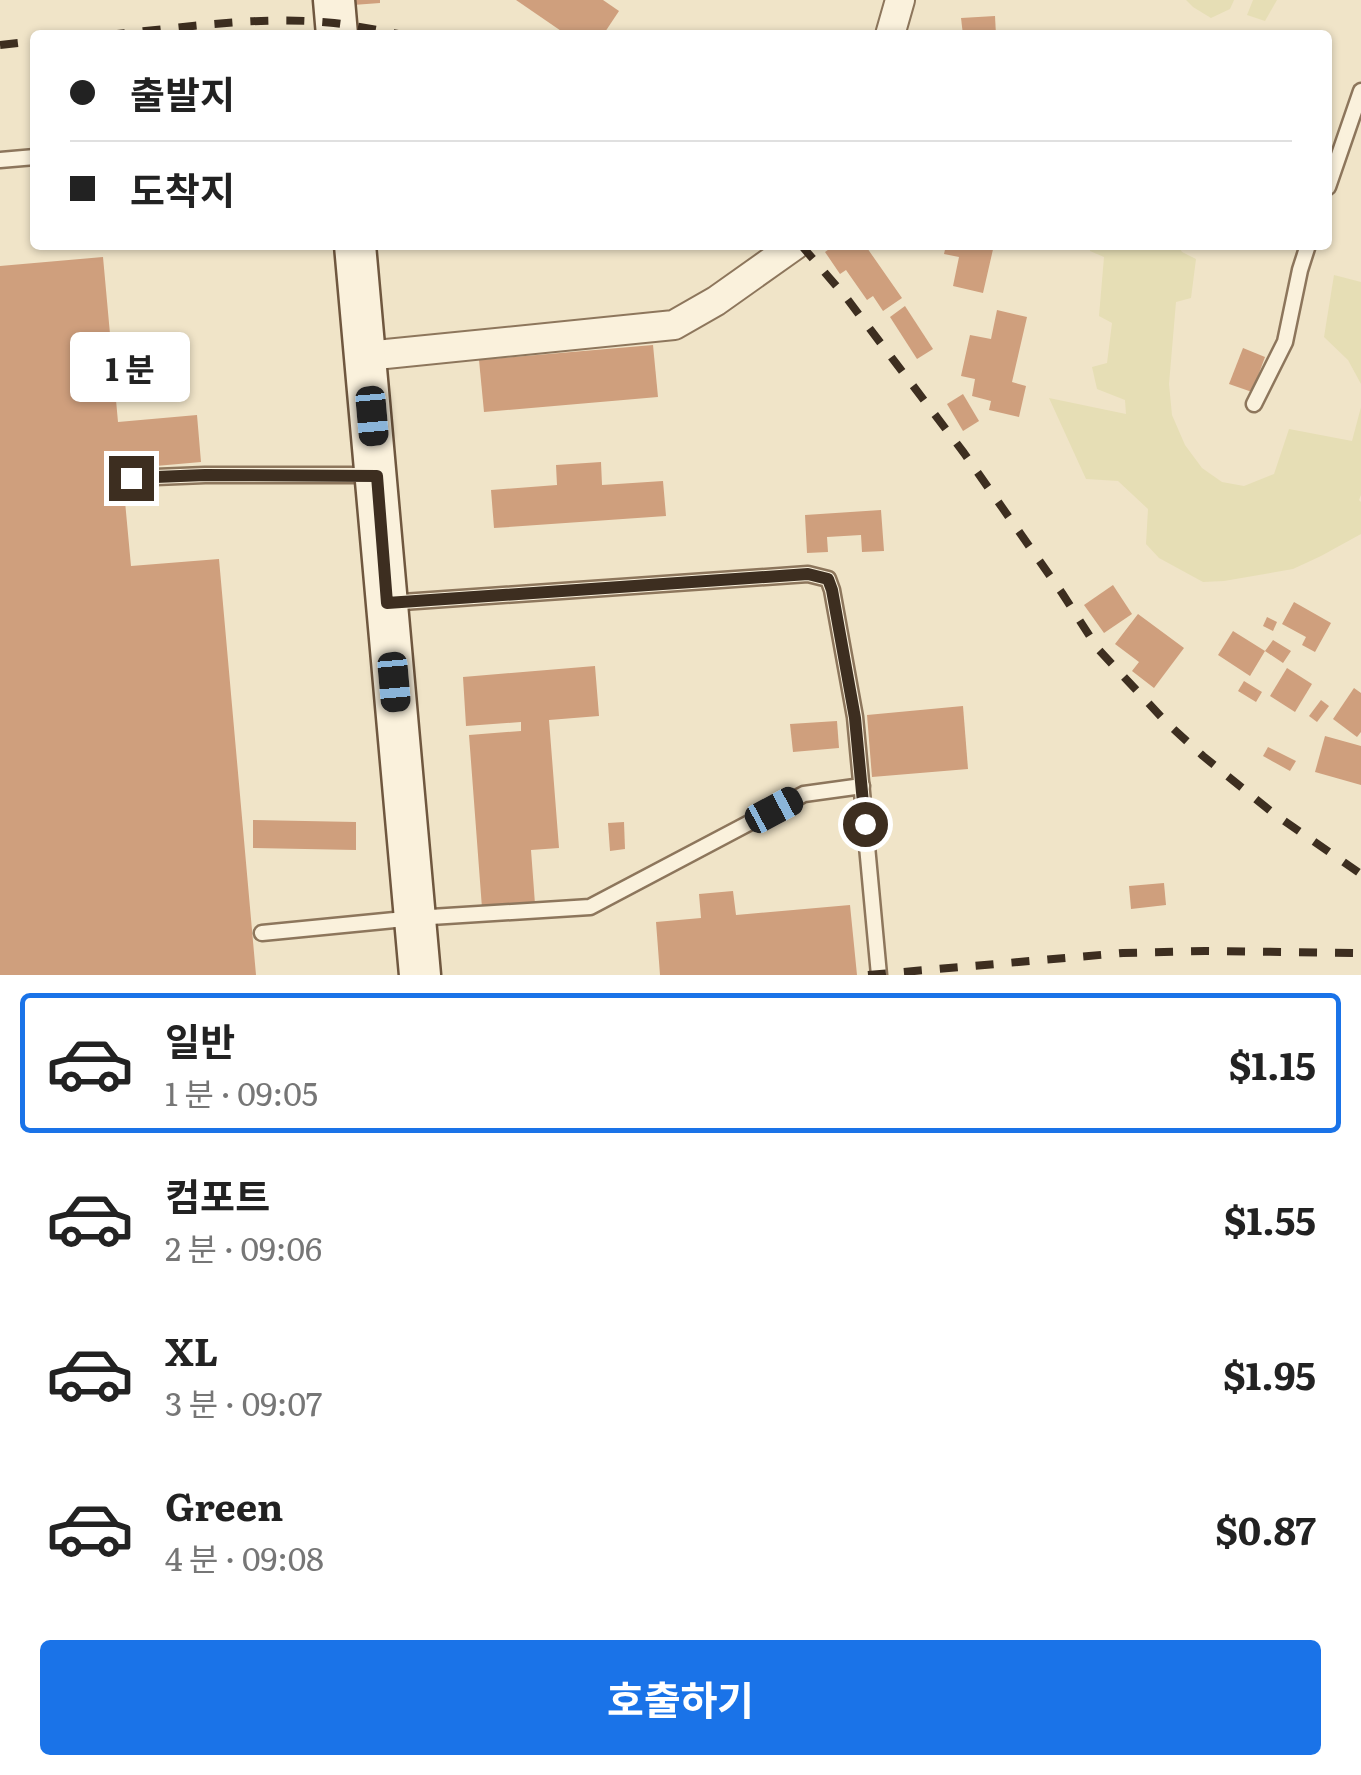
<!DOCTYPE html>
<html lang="ko">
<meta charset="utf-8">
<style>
:root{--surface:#fff;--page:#f2f2f2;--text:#222;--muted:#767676;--line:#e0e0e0;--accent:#1a73e8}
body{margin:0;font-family:Literata,"Noto Sans KR",serif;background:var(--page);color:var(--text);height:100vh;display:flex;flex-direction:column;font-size:38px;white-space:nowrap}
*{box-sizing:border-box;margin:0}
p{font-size:32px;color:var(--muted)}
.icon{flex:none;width:55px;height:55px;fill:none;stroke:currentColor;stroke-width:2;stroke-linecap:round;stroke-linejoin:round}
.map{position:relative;height:975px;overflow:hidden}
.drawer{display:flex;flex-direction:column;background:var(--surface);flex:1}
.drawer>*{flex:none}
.guide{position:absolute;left:30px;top:30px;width:1302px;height:220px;border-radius:10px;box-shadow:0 2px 8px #0004;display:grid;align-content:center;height:220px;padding:0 40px;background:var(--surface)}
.end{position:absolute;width:45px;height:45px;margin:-22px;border:12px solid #3d2e20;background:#fff;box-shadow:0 0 0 5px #fff}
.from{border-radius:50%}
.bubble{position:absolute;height:70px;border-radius:10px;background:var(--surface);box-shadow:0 2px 8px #0004;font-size:32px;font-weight:700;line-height:70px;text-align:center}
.car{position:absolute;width:30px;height:60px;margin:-30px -15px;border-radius:12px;box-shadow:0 0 8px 2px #0007;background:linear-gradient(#222 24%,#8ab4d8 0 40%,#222 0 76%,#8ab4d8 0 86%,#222 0)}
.guide b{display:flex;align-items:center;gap:35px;height:95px;font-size:38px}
.guide b+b{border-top:2px solid var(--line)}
.guide i{width:25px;height:25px;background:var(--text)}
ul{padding:18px 0 0;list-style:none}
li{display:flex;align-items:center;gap:30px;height:140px;margin:0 20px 15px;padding:0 20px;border:5px solid transparent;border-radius:10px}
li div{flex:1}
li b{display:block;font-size:38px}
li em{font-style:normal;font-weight:700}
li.selected{border-color:var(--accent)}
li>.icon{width:90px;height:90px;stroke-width:1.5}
.button{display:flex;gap:20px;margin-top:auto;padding:20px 40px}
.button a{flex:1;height:115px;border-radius:10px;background:var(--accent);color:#fff;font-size:40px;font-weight:700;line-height:115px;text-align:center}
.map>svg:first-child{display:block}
.farmland{fill:#e6deb5}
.building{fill:#cf9f7d}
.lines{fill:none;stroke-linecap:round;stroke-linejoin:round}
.lane-casing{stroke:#8d765c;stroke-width:19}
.street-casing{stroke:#8d765c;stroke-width:32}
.secondary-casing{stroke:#6f573f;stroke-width:45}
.lane{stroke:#faf1dc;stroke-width:14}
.street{stroke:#faf1dc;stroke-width:28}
.secondary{stroke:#faf1dc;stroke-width:40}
.rail{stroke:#3d2e20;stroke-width:8;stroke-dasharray:18 18;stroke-linecap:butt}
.route{stroke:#3d2e20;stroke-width:12}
</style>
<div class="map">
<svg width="1361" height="975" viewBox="0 0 1361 975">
<rect width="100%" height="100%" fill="#f0e4c8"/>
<g class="farmland">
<path d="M1186 0H1234L1230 9 1211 18 1193 7Z"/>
<path d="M1253 0H1277L1265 21 1247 15Z"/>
<path d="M1090 245H1178L1182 252 1196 259 1191 298 1176 302 1169 384 1172 415 1185 445 1202 468 1222 482 1244 486 1274 474 1289 429 1352 441 1361 407V495L1359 500 1361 502V534L1321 556 1293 569 1224 581 1203 582 1159 558 1146 544 1148 509 1118 481 1086 479 1049 398 1126 414 1125 400 1097 389 1092 367 1107 363 1112 323 1099 316 1104 257 1090 251Z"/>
<path d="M1334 275 1361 282V384L1348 360 1324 337Z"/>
</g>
<g class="building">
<path d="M352 0H380V3L353 5Z"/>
<path d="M516 0H603L619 11 603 35H567Z"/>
<path d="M995 16 996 35H963L961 18Z"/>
<path d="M835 245H865L902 298 883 311 873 296 867 300 846 270 840 274 825 252Z"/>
<path d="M946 245H994L983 293 953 286 959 257 944 254Z"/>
<path d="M103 257 118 422 197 415 201 462 122 469 131 566 219 559 256 975H0V266Z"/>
<path d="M905 306 933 349 917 359 890 317Z"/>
<path d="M997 310 1027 317 1012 382 1026 386 1019 417 989 410 991 401 972 396 975 379 961 376 970 335 991 339Z"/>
<path d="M653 345 658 397 484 412 479 360Z"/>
<path d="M1243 348 1265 357 1252 392 1229 384Z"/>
<path d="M963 394 979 421 963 431 947 404Z"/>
<path d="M601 462 602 485 663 481 666 516 494 528 491 490 557 485 556 465Z"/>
<path d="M881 510 884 551 862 552 861 535 827 537 828 552 807 553 805 515Z"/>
<path d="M1113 585 1132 614 1104 633 1084 605Z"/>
<path d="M1294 602 1331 623 1315 652 1302 645 1306 637 1282 624Z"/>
<path d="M1138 614 1184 648 1154 688 1132 671 1139 662 1115 644Z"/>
<path d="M1267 617 1277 622 1273 631 1263 626Z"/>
<path d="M1233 631 1265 651 1273 640 1291 651 1283 663 1265 651 1250 676 1218 655Z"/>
<path d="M595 666 599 716 549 720 559 848 531 850 535 904 482 908 469 735 521 731V722L466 726 463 677Z"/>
<path d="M1287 668 1312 684 1295 712 1270 696Z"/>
<path d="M1244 681 1262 692 1256 702 1238 691Z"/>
<path d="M1354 688 1361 693V732L1357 737 1333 719Z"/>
<path d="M1321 700 1329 706 1317 722 1309 716Z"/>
<path d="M963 706 968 769 872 777 867 715Z"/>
<path d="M837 721 839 748 793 752 790 724Z"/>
<path d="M1325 736 1361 746V785L1315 772Z"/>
<path d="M1268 747 1296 761 1290 771 1263 756Z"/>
<path d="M253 820 356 822V850L253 848Z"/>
<path d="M624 822 625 849 610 851 608 823Z"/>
<path d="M1164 883 1166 905 1131 909 1129 886Z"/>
<path d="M733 891 736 915 850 905 857 975H660L656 922 701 918 699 894Z"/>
</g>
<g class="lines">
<defs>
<g id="lane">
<path d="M0 160 35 157"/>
<path d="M1328 187 1361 91"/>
<path d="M1254 404 1285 342 1300 270 1308 245"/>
<path d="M131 478 205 475H371"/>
<path d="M388 603 808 574 828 579 832 590 855 717 879 975"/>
<path d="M262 933 415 918 590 907 804 794 862 786"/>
</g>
<g id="street">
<path d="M890 35 900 0"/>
<path d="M366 356 674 325 716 301 795 245"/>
</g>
<g id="secondary">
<path d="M334 0 337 35"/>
<path d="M355 245 420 975"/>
</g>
</defs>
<use href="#lane" class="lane-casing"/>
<use href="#street" class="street-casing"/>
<use href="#secondary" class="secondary-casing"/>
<use href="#lane" class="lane"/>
<use href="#street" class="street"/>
<use href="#secondary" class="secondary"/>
<g class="rail">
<path d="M107 35C182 28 259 15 334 23 358 26 381 31 404 35"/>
<path d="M0 45 35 41"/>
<path d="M801 245 845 296 964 453 1062 593 1098 649 1167 723 1203 756 1273 813 1361 874"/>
<path d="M868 975 1123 953 1205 951 1361 953"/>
</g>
</g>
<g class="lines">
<path class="route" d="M131 478 205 475 377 476 387 603 808 574 828 579 832 590 855 718 865 824"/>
</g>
</svg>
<i class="end from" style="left:865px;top:824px"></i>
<i class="end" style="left:131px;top:478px"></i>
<div class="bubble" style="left:70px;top:332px;width:120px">1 분</div>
<i class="car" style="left:372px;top:416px;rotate:175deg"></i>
<i class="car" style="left:394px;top:682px;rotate:175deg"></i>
<i class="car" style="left:774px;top:810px;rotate:62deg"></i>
<div class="guide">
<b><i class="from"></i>출발지</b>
<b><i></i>도착지</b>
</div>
</div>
<section class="drawer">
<ul>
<li class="selected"><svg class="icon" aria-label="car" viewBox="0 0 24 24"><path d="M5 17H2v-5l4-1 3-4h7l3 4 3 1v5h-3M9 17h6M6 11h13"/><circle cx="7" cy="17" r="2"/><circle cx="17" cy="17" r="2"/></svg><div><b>일반</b><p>1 분 · 09:05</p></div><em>$1.15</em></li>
<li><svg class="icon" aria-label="car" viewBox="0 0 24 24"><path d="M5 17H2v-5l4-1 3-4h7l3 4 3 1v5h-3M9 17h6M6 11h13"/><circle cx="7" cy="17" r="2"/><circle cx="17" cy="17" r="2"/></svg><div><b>컴포트</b><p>2 분 · 09:06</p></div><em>$1.55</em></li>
<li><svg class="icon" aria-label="car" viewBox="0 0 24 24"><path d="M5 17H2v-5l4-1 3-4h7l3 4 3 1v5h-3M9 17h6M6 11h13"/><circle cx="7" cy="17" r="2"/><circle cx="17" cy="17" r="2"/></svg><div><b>XL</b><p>3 분 · 09:07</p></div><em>$1.95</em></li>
<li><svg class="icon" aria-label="car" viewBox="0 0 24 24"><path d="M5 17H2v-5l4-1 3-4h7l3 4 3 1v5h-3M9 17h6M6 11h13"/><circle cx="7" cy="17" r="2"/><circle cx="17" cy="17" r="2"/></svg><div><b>Green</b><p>4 분 · 09:08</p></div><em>$0.87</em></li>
</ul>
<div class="button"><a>호출하기</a></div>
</section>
